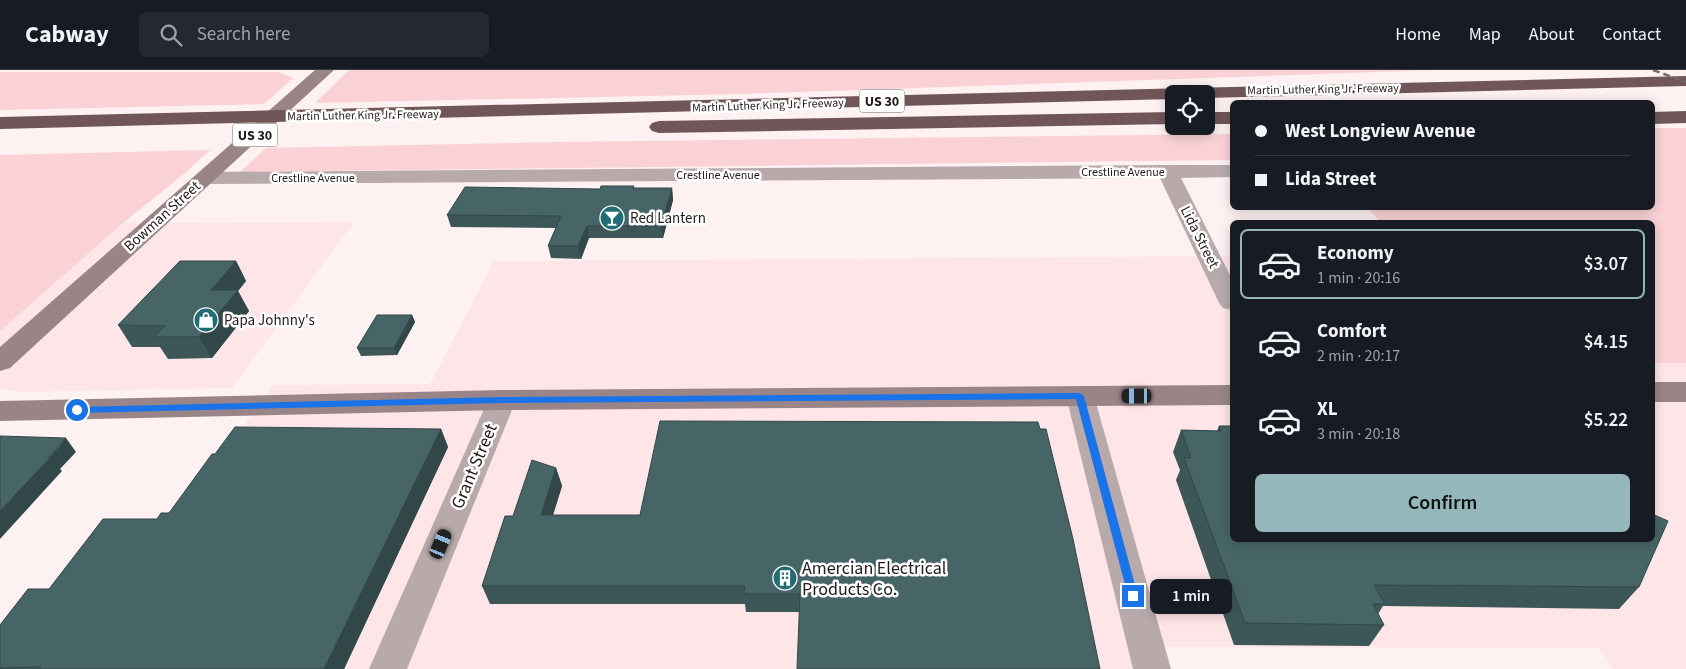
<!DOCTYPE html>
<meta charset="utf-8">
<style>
:root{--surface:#171b24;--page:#242831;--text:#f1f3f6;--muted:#9ea1a6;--line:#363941;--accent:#94b7bb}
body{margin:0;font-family:"Source Sans 3",sans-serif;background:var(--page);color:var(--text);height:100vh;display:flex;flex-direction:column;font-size:19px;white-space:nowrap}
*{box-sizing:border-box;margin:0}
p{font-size:16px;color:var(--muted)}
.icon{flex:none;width:28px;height:28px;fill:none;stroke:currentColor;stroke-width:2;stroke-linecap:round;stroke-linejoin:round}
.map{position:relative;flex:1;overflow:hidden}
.side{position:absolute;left:1230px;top:150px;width:425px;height:322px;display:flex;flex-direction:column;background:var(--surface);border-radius:8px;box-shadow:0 2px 12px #0003}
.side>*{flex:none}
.top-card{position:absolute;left:1230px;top:30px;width:425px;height:110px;border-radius:8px;box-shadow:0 2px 12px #0003;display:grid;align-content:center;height:110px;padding:0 25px;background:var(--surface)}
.fabs{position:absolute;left:1165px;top:15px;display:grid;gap:10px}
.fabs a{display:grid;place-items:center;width:50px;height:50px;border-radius:8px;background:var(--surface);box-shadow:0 2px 12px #0003;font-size:25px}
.end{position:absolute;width:22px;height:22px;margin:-11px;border:6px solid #1a73e8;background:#fff;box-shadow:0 0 0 2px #fff}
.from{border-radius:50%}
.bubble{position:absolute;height:35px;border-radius:8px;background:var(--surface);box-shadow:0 2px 12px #0003;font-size:16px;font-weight:600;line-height:35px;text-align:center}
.car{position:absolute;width:15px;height:30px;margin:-15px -8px;border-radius:6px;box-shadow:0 0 4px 1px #0007;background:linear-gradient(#222 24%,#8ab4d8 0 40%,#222 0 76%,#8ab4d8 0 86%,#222 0)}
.top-card b{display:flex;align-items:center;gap:18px;height:48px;font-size:19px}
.top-card b+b{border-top:1px solid var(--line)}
.top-card i{width:12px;height:12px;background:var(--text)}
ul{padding:9px 0 0;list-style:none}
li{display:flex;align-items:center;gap:15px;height:70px;margin:0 10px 8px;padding:0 15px;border:2px solid transparent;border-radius:8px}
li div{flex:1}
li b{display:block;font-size:19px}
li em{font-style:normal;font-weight:600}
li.active{border-color:var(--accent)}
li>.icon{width:45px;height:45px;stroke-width:1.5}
.action{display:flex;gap:10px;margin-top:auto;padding:10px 25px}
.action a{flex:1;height:58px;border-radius:8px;background:var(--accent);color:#111;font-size:20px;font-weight:600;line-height:58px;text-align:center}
header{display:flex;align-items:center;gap:30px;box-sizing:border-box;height:70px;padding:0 25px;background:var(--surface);border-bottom:1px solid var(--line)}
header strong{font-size:24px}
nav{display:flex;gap:28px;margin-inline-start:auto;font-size:18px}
.search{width:350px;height:45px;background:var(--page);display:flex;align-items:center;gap:12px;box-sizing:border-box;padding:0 18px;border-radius:8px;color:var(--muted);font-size:19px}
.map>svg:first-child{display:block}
.built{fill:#fee5e7}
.green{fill:#fad2d5}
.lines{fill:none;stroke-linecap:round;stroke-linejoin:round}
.street{fill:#b8aaab;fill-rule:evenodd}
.secondary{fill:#998587;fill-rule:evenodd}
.highway{fill:#705658;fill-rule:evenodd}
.rail{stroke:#736768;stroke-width:2.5;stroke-dasharray:7 4;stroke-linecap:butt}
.wall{fill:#3d5759}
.shaded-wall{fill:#324748}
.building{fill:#476567;stroke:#324748}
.route{fill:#1a73e8}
.labels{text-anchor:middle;stroke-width:5;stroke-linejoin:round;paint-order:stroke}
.far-street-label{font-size:12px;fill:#251a1b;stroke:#fff}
.shield{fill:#fff;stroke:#665f5f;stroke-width:1}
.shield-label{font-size:14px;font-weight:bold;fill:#251a1b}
.street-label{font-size:15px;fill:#251a1b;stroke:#fff}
.poi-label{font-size:15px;fill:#251a1b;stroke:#fff;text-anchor:start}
.near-street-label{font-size:18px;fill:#251a1b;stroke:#fff}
.near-poi-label{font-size:18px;fill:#251a1b;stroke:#fff;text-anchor:start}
</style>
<header>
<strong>Cabway</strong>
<div class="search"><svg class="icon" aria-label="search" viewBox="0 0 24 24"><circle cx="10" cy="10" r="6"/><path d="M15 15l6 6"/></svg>Search here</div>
<nav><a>Home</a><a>Map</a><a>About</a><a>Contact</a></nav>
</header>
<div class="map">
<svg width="1686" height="599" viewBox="0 0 1686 599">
<rect width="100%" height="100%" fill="#fef1f2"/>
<g class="built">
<path d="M354 152 232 318 20 322 0 319V261L123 153Z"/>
<path d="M1232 186V470H1652L1653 293H1686V599H1613L1599 578 1128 577 1133 599H70L273 315 430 314 494 191Z"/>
</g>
<g class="green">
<path d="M349 0H1437L738 24 315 33Z"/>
<path d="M0 2H279L293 8 264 34 0 40Z"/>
<path d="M1653 58H1686V293H1653L1652 152H1380L1368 138H1652Z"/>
<path d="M1232 64V90L240 102 266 78 558 72Z"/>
<path d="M210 80 185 103 123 153 0 261V85Z"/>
</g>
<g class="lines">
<g class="street">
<path d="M1165 95H1232V107L1181 108 1232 209V240L1223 238 1219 233 1160 108 204 114 197 112 194 108 197 104 204 102Z"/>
<path d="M1080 316 1090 319 1094 326 1171 599H1133L1066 326 1070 319Z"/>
<path d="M502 320 512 323 516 330 407 599H369L488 330 492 323Z"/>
</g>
<g class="secondary">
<path d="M315 0H334L10 298 0 301V277Z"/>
<rect x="1652" y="312" width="34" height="20"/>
<path d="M1232 315V335L502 340 0 351V331L502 320Z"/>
</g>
<g class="highway">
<path d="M1686 6V16L1206 28V24H1174V29L0 59V47Z"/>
<path d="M1686 41V53L1652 54V42Z"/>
<path d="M1174 42V54L659 63 652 61 649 57 652 53 659 51Z"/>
<rect x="1206" y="42" width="26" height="12"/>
</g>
<path class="rail" d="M1653 0 1686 12"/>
</g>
<g class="wall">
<path d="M634 116V118H672L673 130 663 168H589L581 189 551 188 548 176 556 158 451 157 447 145Z"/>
<path d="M236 191 246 211 238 221 249 241 212 288 168 289 160 277H132L118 255Z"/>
<path d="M412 245 415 252 397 285 361 286 357 278Z"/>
<path d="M1038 352 799 542H746L745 534H490L482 516 513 446 556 398 562 416 553 445H640Z"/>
<path d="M1219 356H1232V470L1639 517 1619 539 1383 536 1378 544 1384 555 1369 576 1234 575 1176 410 1180 400 1173 382 1181 360 1217 361Z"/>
<path d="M441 359 448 377 344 599H0V555L49 519 169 443Z"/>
</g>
<g class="shaded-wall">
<path d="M672 118 673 130 663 168 661 156Z"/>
<path d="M587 156 589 168 581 189 578 176Z"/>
<path d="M236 191 246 211 238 221 249 241 212 288 199 267 211 220Z"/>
<path d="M412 245 415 252 397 285 394 278Z"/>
<path d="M441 359 448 377 344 599H324Z"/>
<path d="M66 368 76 382 60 399 62 401 0 469V441Z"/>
<path d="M556 398 562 416 547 464 541 445Z"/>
</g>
<g class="building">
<path d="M601 116H634L633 118H672L661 156H587L578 176H548L561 146 447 145 465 117 600 119Z"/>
<path d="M180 191H236L211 220H238L199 267H154L165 256 118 255Z"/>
<path d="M377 245H412L394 278H357Z"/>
<path d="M660 351 1038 352 1040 359H1046L1073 469 1100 599H797L800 524H744L745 516H482L505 446H513L532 390 556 398 541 445H640Z"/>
<path d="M1219 356H1232V470H1652V444L1668 451 1639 517 1374 515 1385 534H1373L1384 555 1245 553 1184 388H1191L1181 360 1221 361Z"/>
<path d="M235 357 441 359 324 599H40L41 597 0 598V555L28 519H49L103 449H157L161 443H169L212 384H215Z"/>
<path d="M0 366 66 368 48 387H51L0 441Z"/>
</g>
<path class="route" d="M1080 323 1084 326 1138 526 1133 531 1128 526 1076 329 502 333 77 343 73 340 77 337 502 327Z"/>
<defs>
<symbol id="bar-disc" viewBox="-11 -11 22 22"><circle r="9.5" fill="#226d73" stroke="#fff"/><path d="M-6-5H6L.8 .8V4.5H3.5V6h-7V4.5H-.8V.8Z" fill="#fff"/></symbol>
<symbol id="shop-disc" viewBox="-11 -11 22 22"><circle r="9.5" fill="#226d73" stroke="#fff"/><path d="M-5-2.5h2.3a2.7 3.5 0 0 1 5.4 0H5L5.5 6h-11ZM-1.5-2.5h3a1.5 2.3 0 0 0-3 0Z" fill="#fff"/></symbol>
<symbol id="building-disc" viewBox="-11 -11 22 22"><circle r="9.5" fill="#226d73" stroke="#fff"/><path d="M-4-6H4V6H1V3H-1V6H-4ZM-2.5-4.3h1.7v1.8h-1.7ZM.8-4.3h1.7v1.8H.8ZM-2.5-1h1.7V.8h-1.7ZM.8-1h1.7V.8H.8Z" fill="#fff"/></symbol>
</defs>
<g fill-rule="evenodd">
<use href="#bar-disc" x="598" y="134" width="28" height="28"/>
<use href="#shop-disc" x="192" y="236" width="28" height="28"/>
<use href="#building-disc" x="771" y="494" width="28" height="28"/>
</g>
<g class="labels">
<g class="far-street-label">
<text transform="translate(1323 19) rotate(-1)" y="4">Martin Luther King Jr. Freeway</text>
<text transform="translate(768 35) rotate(-2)" y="4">Martin Luther King Jr. Freeway</text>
<text transform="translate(363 45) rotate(-1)" y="4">Martin Luther King Jr. Freeway</text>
<text x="1123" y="106">Crestline Avenue</text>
<text x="718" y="109">Crestline Avenue</text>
<text x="313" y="112">Crestline Avenue</text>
</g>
<g class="shield">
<rect x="859.5" y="19.5" width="45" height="23" rx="4"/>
<rect x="232.5" y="53.5" width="45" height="23" rx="4"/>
</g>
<g class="shield-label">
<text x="882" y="36">US 30</text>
<text x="255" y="70">US 30</text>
</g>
<g class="street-label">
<text transform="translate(162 146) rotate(-42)" y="5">Bowman Street</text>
<text transform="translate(1200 167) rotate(63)" y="5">Lida Street</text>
</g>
<g class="poi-label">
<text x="630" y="153">Red Lantern</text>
<text x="224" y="255">Papa Johnny's</text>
</g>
<g class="near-street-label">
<text transform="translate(474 396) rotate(-67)" y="6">Grant Street</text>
</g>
<g class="near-poi-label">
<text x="802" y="504">Amercian Electrical<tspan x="802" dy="21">Products Co.</tspan></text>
</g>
</g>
</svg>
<div class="fabs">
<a><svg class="icon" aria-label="locate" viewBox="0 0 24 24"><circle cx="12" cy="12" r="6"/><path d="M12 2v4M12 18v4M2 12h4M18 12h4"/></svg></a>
</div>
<i class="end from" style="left:77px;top:340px"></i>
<i class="end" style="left:1133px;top:526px"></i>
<div class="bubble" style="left:1150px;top:509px;width:82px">1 min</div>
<i class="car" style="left:1137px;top:326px;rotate:270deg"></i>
<i class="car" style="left:441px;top:474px;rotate:23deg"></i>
<div class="top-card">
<b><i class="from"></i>West Longview Avenue</b>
<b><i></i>Lida Street</b>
</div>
<section class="side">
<ul>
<li class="active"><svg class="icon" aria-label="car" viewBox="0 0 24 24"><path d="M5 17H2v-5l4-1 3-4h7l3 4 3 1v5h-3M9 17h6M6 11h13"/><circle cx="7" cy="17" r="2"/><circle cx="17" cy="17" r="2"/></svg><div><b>Economy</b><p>1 min · 20:16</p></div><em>$3.07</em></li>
<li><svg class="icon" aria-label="car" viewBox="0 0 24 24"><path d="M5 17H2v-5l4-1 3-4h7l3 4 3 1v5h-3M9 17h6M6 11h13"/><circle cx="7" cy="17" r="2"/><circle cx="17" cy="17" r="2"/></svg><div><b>Comfort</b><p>2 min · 20:17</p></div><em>$4.15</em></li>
<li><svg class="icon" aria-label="car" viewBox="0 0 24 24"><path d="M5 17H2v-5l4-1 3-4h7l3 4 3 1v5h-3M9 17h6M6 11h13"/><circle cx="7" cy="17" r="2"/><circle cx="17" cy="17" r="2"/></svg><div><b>XL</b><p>3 min · 20:18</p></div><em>$5.22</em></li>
</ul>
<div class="action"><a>Confirm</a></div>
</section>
</div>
